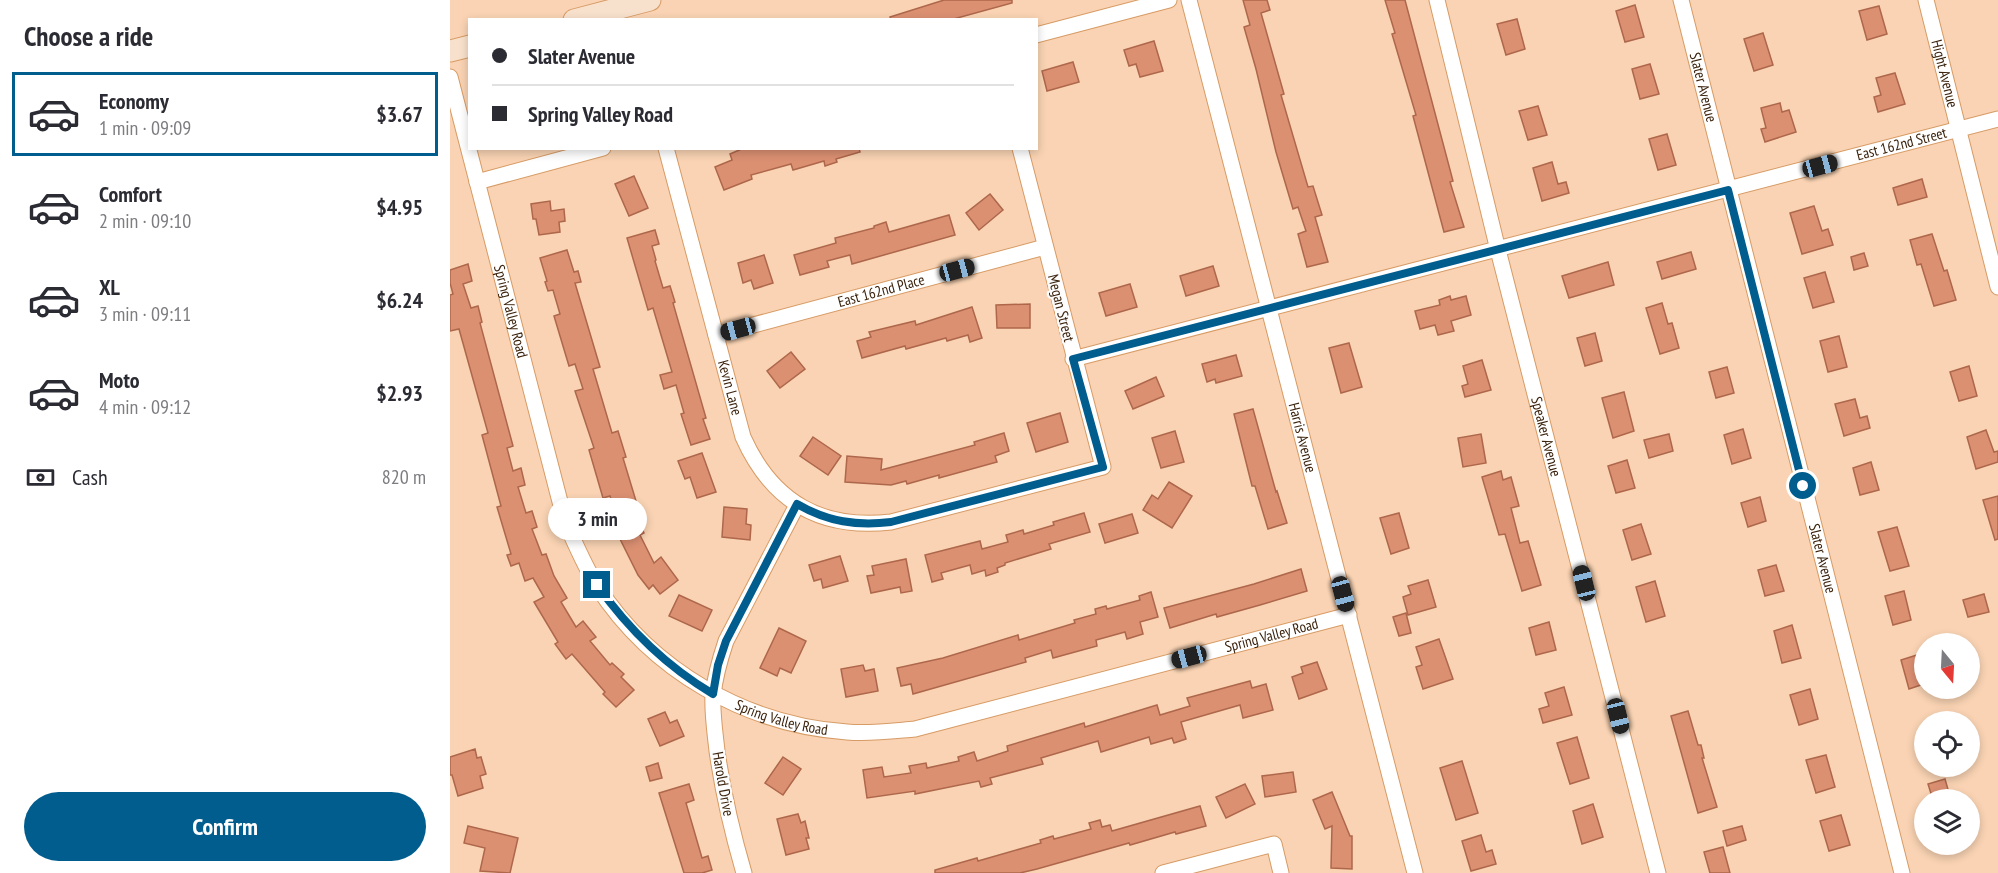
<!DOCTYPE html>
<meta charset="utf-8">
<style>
:root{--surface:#fff;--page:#f7f7f7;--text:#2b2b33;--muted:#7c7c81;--line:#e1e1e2;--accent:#015d8e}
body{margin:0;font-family:"PT Sans Narrow",sans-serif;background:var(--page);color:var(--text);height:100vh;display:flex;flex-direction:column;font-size:22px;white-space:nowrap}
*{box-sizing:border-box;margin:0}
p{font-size:20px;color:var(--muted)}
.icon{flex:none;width:33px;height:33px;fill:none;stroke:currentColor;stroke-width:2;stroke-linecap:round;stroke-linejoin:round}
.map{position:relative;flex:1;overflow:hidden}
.details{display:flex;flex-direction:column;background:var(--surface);width:450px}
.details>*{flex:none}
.banner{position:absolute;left:18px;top:18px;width:570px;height:132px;border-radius:0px;box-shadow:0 3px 9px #0003;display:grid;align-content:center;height:132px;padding:0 24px;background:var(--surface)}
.needle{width:39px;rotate:162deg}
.tools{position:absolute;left:1464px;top:633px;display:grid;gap:12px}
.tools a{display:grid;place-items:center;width:66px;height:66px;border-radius:50%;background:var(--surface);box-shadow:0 3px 9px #0003;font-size:30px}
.end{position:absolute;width:27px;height:27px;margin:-14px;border:8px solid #015d8e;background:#fff;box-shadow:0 0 0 3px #fff}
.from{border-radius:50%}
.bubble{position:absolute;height:42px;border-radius:21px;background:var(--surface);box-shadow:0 3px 9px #0003;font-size:20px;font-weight:600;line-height:42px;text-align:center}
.car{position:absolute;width:18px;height:36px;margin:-18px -9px;border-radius:8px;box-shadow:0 0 4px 2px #0007;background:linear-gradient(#222 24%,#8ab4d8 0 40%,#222 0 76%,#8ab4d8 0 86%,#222 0)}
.banner b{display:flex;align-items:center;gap:21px;height:57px;font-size:22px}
.banner b+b{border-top:2px solid var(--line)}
.banner i{width:15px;height:15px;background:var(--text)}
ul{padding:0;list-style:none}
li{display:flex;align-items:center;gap:18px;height:84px;margin:0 12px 9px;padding:0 12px;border:3px solid transparent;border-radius:0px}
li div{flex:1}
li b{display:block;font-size:22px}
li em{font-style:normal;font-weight:600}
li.active{border-color:var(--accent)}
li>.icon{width:54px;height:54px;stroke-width:1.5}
h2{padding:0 24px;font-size:27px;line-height:72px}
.pay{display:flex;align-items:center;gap:15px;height:66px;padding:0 24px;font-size:22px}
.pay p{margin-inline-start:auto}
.action{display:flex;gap:12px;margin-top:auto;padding:12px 24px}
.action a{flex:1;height:69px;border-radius:36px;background:var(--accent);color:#fff;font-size:24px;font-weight:600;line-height:69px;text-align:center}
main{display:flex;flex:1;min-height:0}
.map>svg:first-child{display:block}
.building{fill:#db9072;stroke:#ae674b;stroke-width:1.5}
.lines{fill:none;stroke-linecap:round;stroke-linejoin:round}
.street-casing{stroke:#d79b65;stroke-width:17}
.secondary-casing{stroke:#d79b65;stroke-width:23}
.street{stroke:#fff;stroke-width:15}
.secondary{stroke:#f8e1cc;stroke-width:21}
.route{stroke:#015d8e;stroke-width:8}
.labels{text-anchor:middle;stroke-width:4.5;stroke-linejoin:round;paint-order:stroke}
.street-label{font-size:15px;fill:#3b230d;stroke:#fcfcfc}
</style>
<main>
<section class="details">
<h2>Choose a ride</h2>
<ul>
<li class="active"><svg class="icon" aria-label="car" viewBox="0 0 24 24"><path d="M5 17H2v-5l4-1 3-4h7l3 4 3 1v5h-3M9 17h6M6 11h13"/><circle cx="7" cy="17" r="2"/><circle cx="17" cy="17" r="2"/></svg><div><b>Economy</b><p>1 min · 09:09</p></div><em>$3.67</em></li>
<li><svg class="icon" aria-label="car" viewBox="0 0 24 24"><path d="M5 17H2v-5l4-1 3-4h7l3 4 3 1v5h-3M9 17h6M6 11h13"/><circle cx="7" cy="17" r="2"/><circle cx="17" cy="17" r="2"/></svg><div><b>Comfort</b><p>2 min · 09:10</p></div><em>$4.95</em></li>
<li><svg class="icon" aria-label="car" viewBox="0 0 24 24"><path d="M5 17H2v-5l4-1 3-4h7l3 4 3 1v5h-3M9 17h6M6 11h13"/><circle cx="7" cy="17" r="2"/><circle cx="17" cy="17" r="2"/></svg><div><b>XL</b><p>3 min · 09:11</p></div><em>$6.24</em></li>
<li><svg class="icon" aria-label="car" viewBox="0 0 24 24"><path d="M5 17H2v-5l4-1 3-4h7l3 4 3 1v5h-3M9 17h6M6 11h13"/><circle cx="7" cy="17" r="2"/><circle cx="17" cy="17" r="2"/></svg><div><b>Moto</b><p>4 min · 09:12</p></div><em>$2.93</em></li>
</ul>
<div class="pay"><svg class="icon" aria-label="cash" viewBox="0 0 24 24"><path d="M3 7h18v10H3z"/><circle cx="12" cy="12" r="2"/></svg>Cash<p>820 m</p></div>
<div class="action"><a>Confirm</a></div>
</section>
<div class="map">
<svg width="1548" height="873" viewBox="0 0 1548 873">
<rect width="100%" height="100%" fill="#f9d3b3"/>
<g class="building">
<path d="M494 0H562V3L500 20H441L440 17Z"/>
<path d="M793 0H817L820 10 811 13 834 94 831 95 858 187 863 186 872 215 865 217 878 262 857 267 848 234 856 231 848 207 843 209 826 152 806 69 794 27 800 25Z"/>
<path d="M935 0H955L1003 181 1000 182 1014 227 994 232 963 116 966 115 942 34 945 33Z"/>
<path d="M1185 5 1194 37 1175 42 1166 11Z"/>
<path d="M1429 6 1437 34 1417 40 1409 11Z"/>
<path d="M1067 19 1075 49 1056 55 1047 24Z"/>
<path d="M1313 33 1323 65 1304 71 1294 39Z"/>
<path d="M704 41 713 71 690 77 686 64 679 66 674 50Z"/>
<path d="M623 62 629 82 597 91 592 71Z"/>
<path d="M1200 64 1209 94 1190 99 1182 69Z"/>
<path d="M1445 73 1455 104 1428 112 1424 97 1431 95 1426 78Z"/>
<path d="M1330 103 1332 112 1339 110 1346 132 1315 142 1311 129 1316 128 1311 108Z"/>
<path d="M1088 106 1097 135 1078 140 1069 111Z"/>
<path d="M1217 134 1226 165 1208 170 1199 139Z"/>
<path d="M294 148H409L410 152 386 159 387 162 375 166 374 161 343 170 341 164 301 175 302 179 274 190 265 167 282 160 280 154Z"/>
<path d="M1102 162 1108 184 1116 182 1119 193 1092 201 1083 168Z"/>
<path d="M184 176 198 208 179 216 165 184Z"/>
<path d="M1472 179 1477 197 1448 205 1443 188Z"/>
<path d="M540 194 553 210 529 230 516 213Z"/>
<path d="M100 201 101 211 114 209 115 221 109 222 110 232 89 235 86 219H83L81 204Z"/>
<path d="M1364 206 1372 231 1378 229 1383 245 1352 254 1340 213Z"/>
<path d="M499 215 505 235 402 264 400 255 377 261 379 267 350 275 344 255 386 243 385 238 424 228V226L436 222 439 232Z"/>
<path d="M205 230 209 244 202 246 206 260 205 261 213 288 220 286 225 302 223 303 256 418 253 419 260 439 241 445 231 414 234 413 226 385 214 389 210 375 222 372 203 308 198 310 177 238Z"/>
<path d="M1482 234 1494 271 1497 270 1506 300 1484 306 1471 264 1467 265 1460 240Z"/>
<path d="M117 250 124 272 128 271 131 282 125 283 150 367 143 369 162 433 168 431 176 457 173 458 186 501 179 503 194 533 190 535 204 563 211 557 228 580 210 594 203 585 199 589 188 575 162 523 167 520 160 496 153 498 139 450 144 448 125 391 133 389 125 364 119 366 104 316 110 314 103 290 98 291 95 282 97 281 90 258Z"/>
<path d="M1241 252 1246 269 1212 279 1207 262Z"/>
<path d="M1414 253 1418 266 1404 270 1401 257Z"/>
<path d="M314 255 323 283 304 289 301 280 293 283 288 263Z"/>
<path d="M1158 262 1164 285 1119 298 1112 276Z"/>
<path d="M18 264 22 281 13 284 21 308 28 306 32 322 30 323 63 446 57 448 63 471 71 468 75 485 68 487 76 513 82 511 87 527 82 529 92 555 96 554 104 576 117 598 111 602 126 627 133 621 146 637 140 641 160 665 162 663 174 674 171 677 184 690 166 707 153 694 155 692 122 654 116 659 105 644 108 642 84 602 94 597 83 578 75 581 69 563 61 566 57 555 61 554 47 507 51 506 32 435 38 433 9 329 0 331V295L3 294 0 283V270Z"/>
<path d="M763 266 769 286 736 296 730 276Z"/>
<path d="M1375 272 1384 302 1363 308 1354 278Z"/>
<path d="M680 284 687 307 656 316 649 293Z"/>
<path d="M1000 296 1001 300 1016 296 1021 315 1001 321 1004 331 988 335 985 325 970 329 965 311 990 305 989 300Z"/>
<path d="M1212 303 1218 324 1222 323 1229 348 1210 354 1196 308Z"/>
<path d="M580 304V328H547L546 305Z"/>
<path d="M522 307 532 338 520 342 518 335 497 341 496 338 456 349 455 346 412 358 407 341 421 337 419 332 465 321 466 325Z"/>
<path d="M1145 333 1152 361 1135 366 1127 338Z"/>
<path d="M1389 336 1397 367 1378 372 1370 341Z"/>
<path d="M899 343 912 387 891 393 879 348Z"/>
<path d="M341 352 355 369 330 388 317 371Z"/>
<path d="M786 355 792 376 766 383 765 379 757 382 752 364Z"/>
<path d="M1032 360 1041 390 1015 397 1012 386 1018 384 1013 366Z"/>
<path d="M1519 366 1527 396 1509 401 1500 372Z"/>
<path d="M1277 367 1284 393 1266 398 1259 372Z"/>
<path d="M706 377 714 396 683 409 675 391Z"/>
<path d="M1174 392 1184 431 1163 438 1152 398Z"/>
<path d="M1405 399 1410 418 1417 416 1420 428 1394 436 1385 404Z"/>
<path d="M803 409 826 492 827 491 837 523 818 529 805 486H802L784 414Z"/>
<path d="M610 413 618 442 586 452 577 423Z"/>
<path d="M1293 429 1301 458 1282 464 1274 435Z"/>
<path d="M1536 430 1544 452 1548 451V462L1526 469 1517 437Z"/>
<path d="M725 431 734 462 711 468 702 438Z"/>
<path d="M554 433 559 451 545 456 547 462 489 478V475L457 484 456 481 441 485 395 482 397 456 432 459 431 470 525 445 524 442Z"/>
<path d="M1031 434 1036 463 1013 467 1008 438Z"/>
<path d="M1219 434 1223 451 1199 458 1194 440Z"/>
<path d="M363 437 391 456 378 475 350 456Z"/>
<path d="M252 453 266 492 247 498 240 477 235 479 228 461Z"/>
<path d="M1177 460 1185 488 1166 493 1158 466Z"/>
<path d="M1421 462 1429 490 1410 495 1403 468Z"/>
<path d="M1051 471 1053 480 1061 477 1069 506 1061 508 1070 543 1078 541 1091 585 1072 591 1055 534 1049 535 1032 477Z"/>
<path d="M719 482 742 496 722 528 693 510 702 495 708 499Z"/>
<path d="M1548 496V539L1545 540 1533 500Z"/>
<path d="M1310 497 1316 521 1298 527 1291 503Z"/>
<path d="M274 507 297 509 296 524 301 525 300 540 272 537Z"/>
<path d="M634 513 640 532 599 544 601 549 555 563V565L547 568 548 572 536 576 535 570 522 574 520 565 491 573 493 579 482 582 475 555 530 541 532 549 558 542 556 535 573 530 574 534 604 525 603 522Z"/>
<path d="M949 513 959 548 941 554 930 518Z"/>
<path d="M682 514 688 533 655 543 649 524Z"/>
<path d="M1191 524 1201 554 1182 560 1173 530Z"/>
<path d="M1447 527 1459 566 1440 571 1428 532Z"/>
<path d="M390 556 398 581 373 588 371 579 364 581 359 565Z"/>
<path d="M456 559 462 591 451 593 450 587 421 593 417 576 424 575 422 566Z"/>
<path d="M1326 565 1334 591 1315 596 1308 570Z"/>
<path d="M851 569 857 591 810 605 767 617 766 614 720 628 714 608 804 584Z"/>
<path d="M978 580 986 607 958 615 953 597 961 594 958 586Z"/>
<path d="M1205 581 1215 616 1196 622 1186 587Z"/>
<path d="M1454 591 1461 620 1443 625 1435 596Z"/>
<path d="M701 592 708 617 690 622 693 634 677 639 675 632 646 640 647 646 603 658 601 650 575 658 576 662 463 694 461 684 451 686 447 668 493 658 568 635 569 640 625 623 624 620 646 614 645 609 656 606 657 609 690 600 689 596Z"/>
<path d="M1534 594 1539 612 1518 617 1513 600Z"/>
<path d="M229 595 262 610 252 631 219 616Z"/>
<path d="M956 613 961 633 949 636 943 617Z"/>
<path d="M1099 622 1106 650 1086 655 1079 628Z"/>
<path d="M1342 625 1351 658 1332 663 1324 631Z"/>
<path d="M329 628 356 641 341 673 330 668 327 676 310 668Z"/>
<path d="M989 639 1003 679 973 689 966 667 972 665 966 647Z"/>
<path d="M1470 654 1474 670V684L1459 689 1451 660Z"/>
<path d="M867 662 877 689 849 699 842 677 853 673 851 667Z"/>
<path d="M413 665 415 671 424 669 428 691 396 697 391 669Z"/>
<path d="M800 681 802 688 816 684 823 710 793 718 790 705 731 722 736 739 724 743 722 738 701 744 699 737 651 752 648 741 591 758 593 764 540 778 542 784 531 787 529 781 465 794V791L417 798 413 770 432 767 434 777 461 773 459 766 476 763 477 768 509 761 508 757 524 752 527 761 558 751 557 746 634 723 635 727 707 705 710 715 740 706 737 698Z"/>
<path d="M1114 687 1122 715 1093 723 1089 709 1099 706 1095 693Z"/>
<path d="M1360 689 1368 719 1349 725 1340 695Z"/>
<path d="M1238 711 1248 745H1251L1254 758H1252L1267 807 1248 813 1221 716Z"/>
<path d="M215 712 220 723 227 720 234 736 210 746 198 719Z"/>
<path d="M1127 737 1139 778 1120 784 1107 743Z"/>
<path d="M25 749 27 758 31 757 36 774 30 776 33 788 8 796 2 775H0V757Z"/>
<path d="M1376 755 1385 787 1366 793 1356 760Z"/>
<path d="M333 757 351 769 333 795 315 783Z"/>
<path d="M1012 761 1028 813 1006 820 990 768Z"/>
<path d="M208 763 212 778 200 781 196 767Z"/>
<path d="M843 772 846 792 815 797 812 776Z"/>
<path d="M1495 779 1501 800H1483L1478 784Z"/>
<path d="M239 784 244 800 236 803 252 858 258 856 262 870 252 873H234L209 793Z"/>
<path d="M795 784 805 804 776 818 766 797Z"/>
<path d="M882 792 900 836H902V869L881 868 882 826 875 829 863 800Z"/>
<path d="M1143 804 1153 837 1132 844 1123 811Z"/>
<path d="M750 806 756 826 726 834 725 832 680 845 679 843 587 869 570 873H485V870L527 858 528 861 591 843 590 840 603 836 604 839 641 829 639 823 650 820 652 827 660 825 662 831Z"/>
<path d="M348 814 351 823 355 821 359 838H356L359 849 336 855 327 819Z"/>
<path d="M1391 815 1400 845 1379 851 1370 821Z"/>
<path d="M18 826 68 838 60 873 30 871 35 848 14 843Z"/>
<path d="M1292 826 1296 840 1277 846 1273 831Z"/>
<path d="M1031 835 1036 852 1042 850 1046 864 1021 871 1012 841Z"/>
<path d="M1273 847 1280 873H1260L1254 852Z"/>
</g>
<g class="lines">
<defs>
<g id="street">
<path id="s1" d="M739 0 965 873"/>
<path id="s2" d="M987 0 1048 250 1208 873"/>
<path id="s3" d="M1231 0 1452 873"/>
<path id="s4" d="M1476 0 1548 287"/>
<path d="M586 35 719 0"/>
<path id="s5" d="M0 77 115 521C125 543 134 565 147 586 202 671 296 725 397 732 420 734 442 731 465 729L899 615"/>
<path id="s6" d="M216 148 293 437C322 502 371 530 441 522L653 467 570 148"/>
<path d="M27 182 153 148"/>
<path id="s7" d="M266 335 595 247"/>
<path id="s8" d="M623 359 1548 119"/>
<path d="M294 873C282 832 273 793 267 751 265 732 262 714 263 695 265 676 270 659 276 641L347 505"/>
<path d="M713 873 824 844 831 873"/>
</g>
<g id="secondary">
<path d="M124 20 200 0"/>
<path d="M0 51 20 46"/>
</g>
</defs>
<use href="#street" class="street-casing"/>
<use href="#secondary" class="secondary-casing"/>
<use href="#street" class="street"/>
<use href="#secondary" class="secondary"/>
</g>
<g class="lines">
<path class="route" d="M147 585C179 630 216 666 263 694L268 665 276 641 347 504C378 522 407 526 441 522L653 467 623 359 1278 190 1353 486"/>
</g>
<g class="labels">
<g class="street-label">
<text dy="5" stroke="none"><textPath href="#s4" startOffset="76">Hight Avenue</textPath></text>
<text dy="5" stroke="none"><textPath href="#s3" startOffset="90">Slater Avenue</textPath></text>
<text dy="5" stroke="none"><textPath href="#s8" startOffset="856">East 162nd Street</textPath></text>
<text dy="5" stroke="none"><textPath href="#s7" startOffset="171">East 162nd Place</textPath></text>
<text transform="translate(611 308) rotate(76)" y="5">Megan Street</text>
<text dy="5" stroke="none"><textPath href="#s5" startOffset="242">Spring Valley Road</textPath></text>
<text dy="5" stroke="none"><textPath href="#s6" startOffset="248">Kevin Lane</textPath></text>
<text dy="5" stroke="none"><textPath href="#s1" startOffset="452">Harris Avenue</textPath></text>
<text dy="5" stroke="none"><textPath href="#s2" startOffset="450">Speaker Avenue</textPath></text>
<text dy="5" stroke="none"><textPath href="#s3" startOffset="576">Slater Avenue</textPath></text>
<text dy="5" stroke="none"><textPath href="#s5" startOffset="1268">Spring Valley Road</textPath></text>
<text dy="5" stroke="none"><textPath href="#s5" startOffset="764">Spring Valley Road</textPath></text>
<text transform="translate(273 784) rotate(80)" y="5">Harold Drive</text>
</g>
</g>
</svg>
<div class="tools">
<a><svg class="needle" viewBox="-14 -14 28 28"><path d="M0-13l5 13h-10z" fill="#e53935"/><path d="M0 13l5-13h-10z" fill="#7c7c81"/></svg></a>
<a><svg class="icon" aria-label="locate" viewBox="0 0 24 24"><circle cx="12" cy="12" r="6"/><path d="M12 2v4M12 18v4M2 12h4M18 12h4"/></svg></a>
<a><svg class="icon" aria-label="layers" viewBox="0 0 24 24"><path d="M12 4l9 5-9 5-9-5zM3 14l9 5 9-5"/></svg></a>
</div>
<i class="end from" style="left:1353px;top:486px"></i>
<i class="end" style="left:147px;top:585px"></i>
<div class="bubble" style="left:98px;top:498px;width:99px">3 min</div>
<i class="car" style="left:1370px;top:166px;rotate:75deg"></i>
<i class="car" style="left:507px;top:270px;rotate:75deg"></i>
<i class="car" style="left:288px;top:329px;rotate:255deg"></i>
<i class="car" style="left:1134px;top:583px;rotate:346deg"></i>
<i class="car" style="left:893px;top:594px;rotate:165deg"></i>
<i class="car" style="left:739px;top:657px;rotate:255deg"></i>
<i class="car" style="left:1168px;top:716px;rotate:166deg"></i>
<div class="banner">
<b><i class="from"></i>Slater Avenue</b>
<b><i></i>Spring Valley Road</b>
</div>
</div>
</main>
